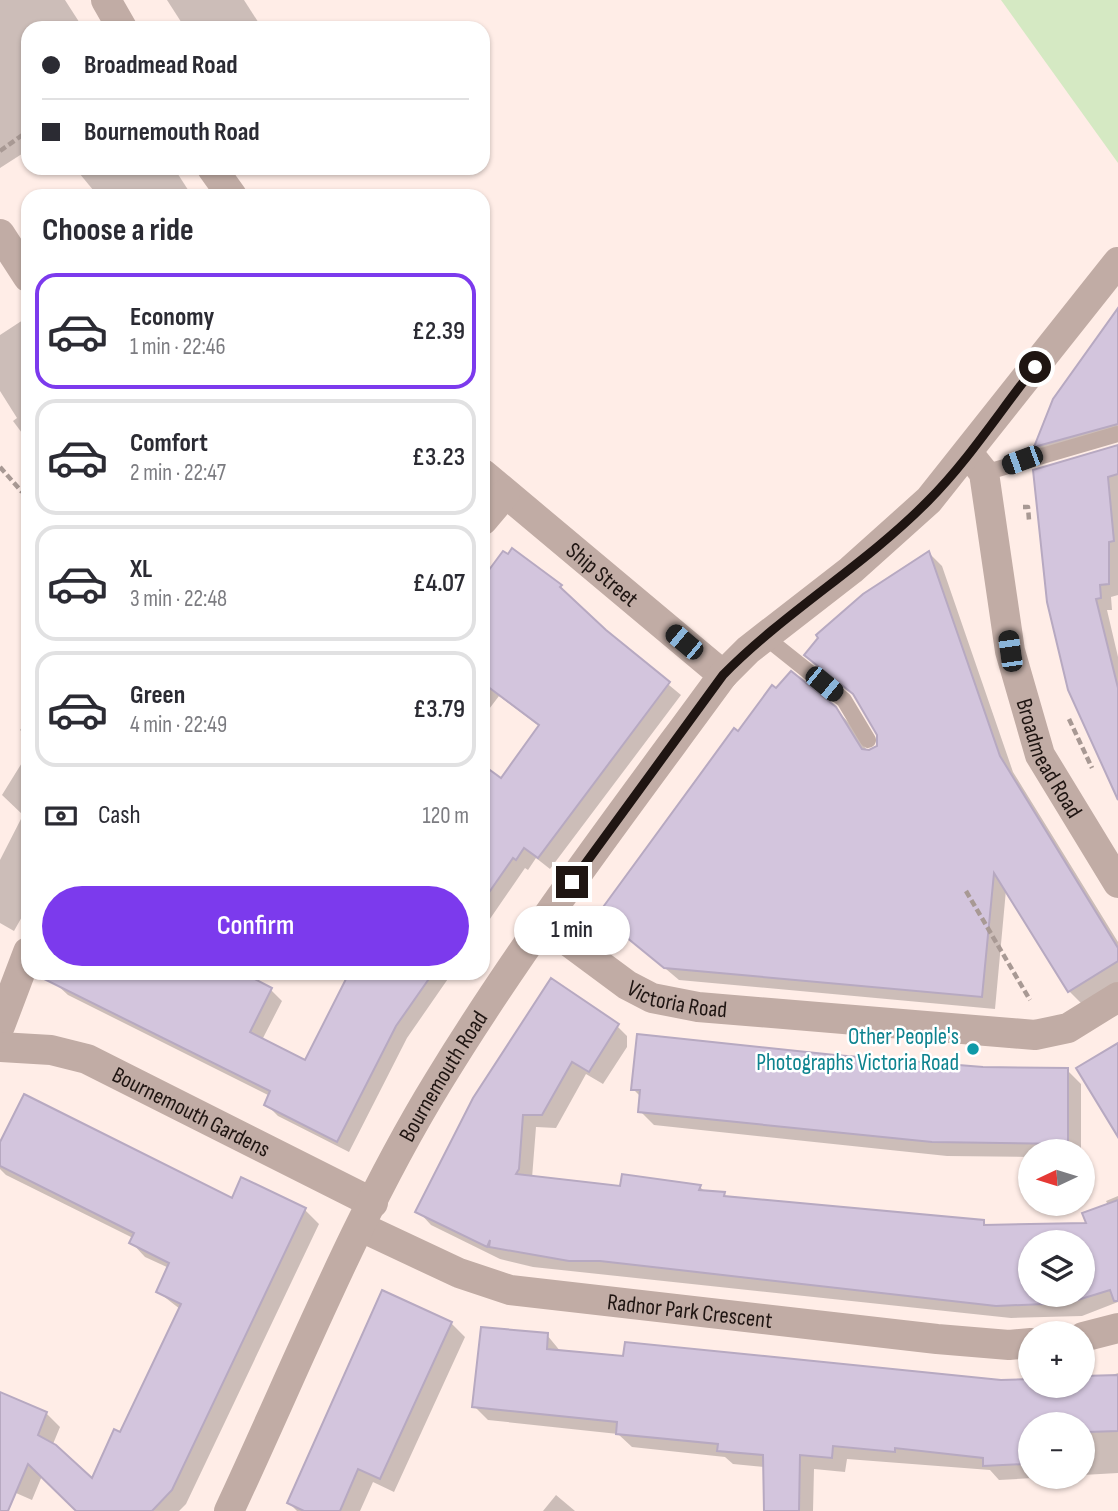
<!DOCTYPE html>
<meta charset="utf-8">
<style>
:root{--surface:#fff;--page:#f2f2f3;--text:#2b2b33;--muted:#7c7c81;--line:#e1e1e2;--accent:#7c3aed}
body{margin:0;font-family:"Sofia Sans Condensed",sans-serif;background:var(--page);color:var(--text);height:100vh;display:flex;flex-direction:column;font-size:26px;white-space:nowrap}
*{box-sizing:border-box;margin:0}
p{font-size:23px;color:var(--muted)}
.icon{flex:none;width:38px;height:38px;fill:none;stroke:currentColor;stroke-width:2;stroke-linecap:round;stroke-linejoin:round}
.map{position:relative;flex:1;overflow:hidden}
.drawer{position:absolute;left:21px;top:189px;width:469px;height:791px;display:flex;flex-direction:column;background:var(--surface);border-radius:21px;box-shadow:0 2px 5px #0004}
.drawer>*{flex:none}
.top-card{position:absolute;left:21px;top:21px;width:469px;height:154px;border-radius:21px;box-shadow:0 2px 5px #0004;display:grid;align-content:center;height:154px;padding:0 21px;background:var(--surface)}
.needle{width:46px;rotate:266deg}
.controls{position:absolute;left:1018px;top:1139px;display:grid;gap:14px}
.controls a{display:grid;place-items:center;width:77px;height:77px;border-radius:50%;background:var(--surface);box-shadow:0 2px 5px #0004;font-size:35px}
.end{position:absolute;width:32px;height:32px;margin:-16px;border:9px solid #1f1512;background:#fff;box-shadow:0 0 0 4px #fff}
.from{border-radius:50%}
.bubble{position:absolute;height:49px;border-radius:24px;background:var(--surface);box-shadow:0 2px 5px #0004;font-size:23px;font-weight:600;line-height:49px;text-align:center}
.car{position:absolute;width:21px;height:42px;margin:-21px -10px;border-radius:9px;box-shadow:0 0 5px 2px #0007;background:linear-gradient(#222 24%,#8ab4d8 0 40%,#222 0 76%,#8ab4d8 0 86%,#222 0)}
.top-card b{display:flex;align-items:center;gap:24px;height:66px;font-size:26px}
.top-card b+b{border-top:2px solid var(--line)}
.top-card i{width:18px;height:18px;background:var(--text)}
ul{padding:0;list-style:none}
li{display:flex;align-items:center;gap:21px;height:116px;margin:0 14px 10px;padding:0 7px;border:4px solid var(--line);border-radius:21px}
li div{flex:1}
li b{display:block;font-size:26px}
li em{font-style:normal;font-weight:600}
li.current{border-color:var(--accent)}
li>.icon{width:63px;height:63px;stroke-width:1.5}
h2{padding:0 21px;font-size:32px;line-height:84px}
.pay{display:flex;align-items:center;gap:18px;height:77px;padding:0 21px;font-size:26px}
.pay p{margin-inline-start:auto}
.button{display:flex;gap:14px;margin-top:auto;padding:14px 21px}
.button a{flex:1;height:80px;border-radius:42px;background:var(--accent);color:#fff;font-size:28px;font-weight:600;line-height:80px;text-align:center}
.map>svg:first-child{display:block}
.green{fill:#d5e9c3}
.shadow{fill:#0003;fill-rule:evenodd}
.building{fill:#d3c5dd;stroke:#b7a9c1;stroke-width:2;fill-rule:evenodd}
.lines{fill:none;stroke-linecap:round;stroke-linejoin:round}
.path{stroke:#a89994;stroke-width:4.5;stroke-dasharray:7 3.5;stroke-linecap:butt}
.service{stroke:#c1aca5;stroke-width:16}
.minor{stroke:#c1aca5;stroke-width:30}
.route{stroke:#1f1512;stroke-width:9}
.culture-dot{fill:#0f9aa8;stroke:#fff;stroke-width:2.5}
.labels{text-anchor:middle;stroke-width:5;stroke-linejoin:round;paint-order:stroke}
.street-label{font-size:23px;fill:#1f1512;stroke:#fff}
.culture-label{font-size:23px;fill:#0d838f;stroke:#fff;text-anchor:end}
</style>
<div class="map">
<svg width="1118" height="1511" viewBox="0 0 1118 1511">
<rect width="100%" height="100%" fill="#ffede7"/>
<path class="green" d="M1002 0H1118V163L1001 0Z"/>
<g class="shadow">
<path d="M0 0H65L83 28H28V150L0 168Z"/>
<path d="M167 0H244L262 28H185Z"/>
<path d="M75 168H174L192 196H98Z"/>
<path d="M1118 310V438L1048 458 1036 447 1044 420 1055 399Z"/>
<path d="M23 320 28 325V441L13 421 17 418 0 391V335Z"/>
<path d="M1118 447V595L1111 597 1112 610H1107L1118 657V783L1053 620Z"/>
<path d="M513 550 561 587 605 632 681 695 550 869 536 858 528 870 525 868 483 929V789L502 780 540 727 499 696 483 717V580Z"/>
<path d="M929 553 942 566 1013 772 1118 942V982L1082 1004 1069 991 1006 890 995 1009 679 980 601 914 739 734 835 708 849 723 868 752 878 747 879 734 857 698 806 655Z"/>
<path d="M28 719V737L20 730Z"/>
<path d="M28 753V906L14 931 0 923V860L23 815 2 795Z"/>
<path d="M62 973H209L270 989 282 1001 262 1040 306 1062 354 973H452L407 1038 349 1152 278 1116 266 1104 270 1096 68 995 56 984Z"/>
<path d="M613 1022 627 1036V1047L603 1084 586 1074 556 1128 536 1127 532 1178 622 1187H700L706 1193 724 1194 728 1198 983 1222 989 1227 1088 1225 1108 1205 1106 1201 1118 1196V1302L1082 1316 1011 1318 533 1267 500 1259 431 1225 418 1211ZM1031 1242H1083V1295H1031Z"/>
<path d="M834 1056 983 1068 1067 1070 1081 1084V1152H1031V1157L947 1156 654 1125 640 1111 641 1097 633 1089Z"/>
<path d="M0 1146 233 1200 305 1210 319 1224 186 1504 179 1511H80L42 1476 32 1500 0 1486V1394L46 1413 60 1427 53 1444 92 1480 121 1434 180 1309 158 1292 169 1268 145 1257 131 1242 133 1238 6 1175 0 1169Z"/>
<path d="M451 1323 465 1337 394 1492 373 1482 360 1511H297L289 1503Z"/>
<path d="M547 1335 561 1352 1031 1386H1083L1118 1373V1473L1083 1475V1424H1031V1477H1050L999 1480 990 1470 847 1459 845 1472 814 1469 813 1511H765V1467L733 1464 725 1457 632 1447 618 1434 488 1420 474 1406Z"/>
<path d="M556 1495 575 1511H543Z"/>
</g>
<g class="building">
<path d="M1118 308V424L1034 447 1053 399Z"/>
<path d="M1118 445V474L1108 477 1114 541 1109 542V584L1100 585 1101 598 1096 599 1118 688V800L1068 690 1047 602 1033 470Z"/>
<path d="M512 548 562 585 560 587 606 630 670 682 538 858 524 848 516 860 513 858 483 901V765L501 778 539 725 483 683V578L503 551 508 554Z"/>
<path d="M929 551 1000 756 1118 948V961L1068 992 994 873 982 997 664 968 598 914 734 728 738 731 772 685 776 688 791 671 836 707 862 749 869 750 877 746V735L853 694 804 655 818 638 816 635 863 594Z"/>
<path d="M39 973H243L272 988 250 1032 305 1060 349 973H433L396 1026 337 1142 264 1105 270 1091 38 976Z"/>
<path d="M551 978 619 1024 589 1072 572 1062 542 1115H523L519 1169 516 1174 620 1186 622 1174 701 1185 699 1190 725 1192 724 1196 984 1220V1225L1086 1223 1082 1213 1118 1200V1301H1114L1110 1290 1068 1303 996 1306 600 1261H569L489 1247 490 1240 487 1247 415 1212 473 1098ZM1031 1242H1083V1295H1031Z"/>
<path d="M637 1034 835 1055 983 1067 1068 1068V1144L932 1142 638 1112 640 1090H631Z"/>
<path d="M1118 1043V1137L1076 1068Z"/>
<path d="M24 1094 232 1198 241 1177 306 1208 172 1490 152 1511H76L28 1464 8 1511H0V1392L47 1412 38 1435 56 1445 92 1478 114 1429 120 1432 181 1304 156 1292 169 1263 129 1243 134 1233 0 1166V1142Z"/>
<path d="M382 1290 452 1322 380 1479 358 1469 340 1511H304L287 1503Z"/>
<path d="M481 1327 548 1333 547 1349 623 1356 625 1342 1001 1380 1031 1379V1386H1083V1376L1118 1375V1431L1088 1432 1089 1461H1083V1424H1031V1464H1026L983 1466V1458L895 1448V1452L833 1446 832 1458 800 1455 799 1511H764L763 1455 717 1451 718 1444 616 1434 617 1422 472 1407Z"/>
</g>
<g class="lines">
<g class="path">
<path d="M0 151 28 131"/>
<path d="M0 467 22 492"/>
<path d="M1023 507H1028L1029 520"/>
<path d="M1069 719 1092 768"/>
<path d="M966 891 1030 1000"/>
</g>
<g class="service">
<path d="M984 473 1118 434"/>
<path d="M765 637 844 700 868 740"/>
</g>
<g class="minor">
<path d="M106 0 122 28"/>
<path d="M212 168 232 196"/>
<path d="M0 234 28 277"/>
<path id="s1" d="M968 453 984 473 1010 651 1040 755 1118 883"/>
<path id="s2" d="M483 474 723 675"/>
<path d="M483 520 505 494"/>
<path id="s3" d="M542 922 627 985 652 998 698 1007 1035 1035 1068 1028 1118 997"/>
<path d="M0 1026 28 952"/>
<path id="s4" d="M0 1047 51 1050 87 1059 373 1203"/>
<path id="s5" d="M361 1227 459 1273 510 1290 937 1339 1009 1345 1031 1343"/>
<path d="M1083 1337 1118 1328"/>
<path id="s6" d="M229 1511C295 1370 357 1214 438 1082 524 941 625 809 723 675L748 650 851 570 929 500 1118 262"/>
</g>
</g>
<g class="lines">
<path class="route" d="M572 882 723 675C786 611 865 565 928 501 968 461 1000 411 1035 367"/>
</g>
<circle class="culture-dot" cx="973" cy="1049" r="7"/>
<g class="labels">
<g class="street-label">
<text dy="8" stroke="none"><textPath href="#s2" startOffset="156">Ship Street</textPath></text>
<text dy="8" stroke="none"><textPath href="#s1" startOffset="320">Broadmead Road</textPath></text>
<text dy="8" stroke="none"><textPath href="#s3" startOffset="159">Victoria Road</textPath></text>
<text dy="8" stroke="none"><textPath href="#s6" startOffset="485">Bournemouth Road</textPath></text>
<text dy="8" stroke="none"><textPath href="#s4" startOffset="205">Bournemouth Gardens</textPath></text>
<text dy="8" stroke="none"><textPath href="#s5" startOffset="343">Radnor Park Crescent</textPath></text>
</g>
<g class="culture-label">
<text x="959" y="1044">Other People's<tspan x="959" dy="26">Photographs Victoria Road</tspan></text>
</g>
</g>
</svg>
<div class="controls">
<a><svg class="needle" viewBox="-14 -14 28 28"><path d="M0-13l5 13h-10z" fill="#e53935"/><path d="M0 13l5-13h-10z" fill="#7c7c81"/></svg></a>
<a><svg class="icon" aria-label="layers" viewBox="0 0 24 24"><path d="M12 4l9 5-9 5-9-5zM3 14l9 5 9-5"/></svg></a>
<a>+</a>
<a>−</a>
</div>
<i class="end from" style="left:1035px;top:367px"></i>
<i class="end" style="left:572px;top:882px"></i>
<div class="bubble" style="left:514px;top:906px;width:116px">1 min</div>
<i class="car" style="left:1022px;top:460px;rotate:250deg"></i>
<i class="car" style="left:684px;top:642px;rotate:310deg"></i>
<i class="car" style="left:1010px;top:651px;rotate:352deg"></i>
<i class="car" style="left:824px;top:684px;rotate:129deg"></i>
<div class="top-card">
<b><i class="from"></i>Broadmead Road</b>
<b><i></i>Bournemouth Road</b>
</div>
<section class="drawer">
<h2>Choose a ride</h2>
<ul>
<li class="current"><svg class="icon" aria-label="car" viewBox="0 0 24 24"><path d="M5 17H2v-5l4-1 3-4h7l3 4 3 1v5h-3M9 17h6M6 11h13"/><circle cx="7" cy="17" r="2"/><circle cx="17" cy="17" r="2"/></svg><div><b>Economy</b><p>1 min · 22:46</p></div><em>£2.39</em></li>
<li><svg class="icon" aria-label="car" viewBox="0 0 24 24"><path d="M5 17H2v-5l4-1 3-4h7l3 4 3 1v5h-3M9 17h6M6 11h13"/><circle cx="7" cy="17" r="2"/><circle cx="17" cy="17" r="2"/></svg><div><b>Comfort</b><p>2 min · 22:47</p></div><em>£3.23</em></li>
<li><svg class="icon" aria-label="car" viewBox="0 0 24 24"><path d="M5 17H2v-5l4-1 3-4h7l3 4 3 1v5h-3M9 17h6M6 11h13"/><circle cx="7" cy="17" r="2"/><circle cx="17" cy="17" r="2"/></svg><div><b>XL</b><p>3 min · 22:48</p></div><em>£4.07</em></li>
<li><svg class="icon" aria-label="car" viewBox="0 0 24 24"><path d="M5 17H2v-5l4-1 3-4h7l3 4 3 1v5h-3M9 17h6M6 11h13"/><circle cx="7" cy="17" r="2"/><circle cx="17" cy="17" r="2"/></svg><div><b>Green</b><p>4 min · 22:49</p></div><em>£3.79</em></li>
</ul>
<div class="pay"><svg class="icon" aria-label="cash" viewBox="0 0 24 24"><path d="M3 7h18v10H3z"/><circle cx="12" cy="12" r="2"/></svg>Cash<p>120 m</p></div>
<div class="button"><a>Confirm</a></div>
</section>
</div>
